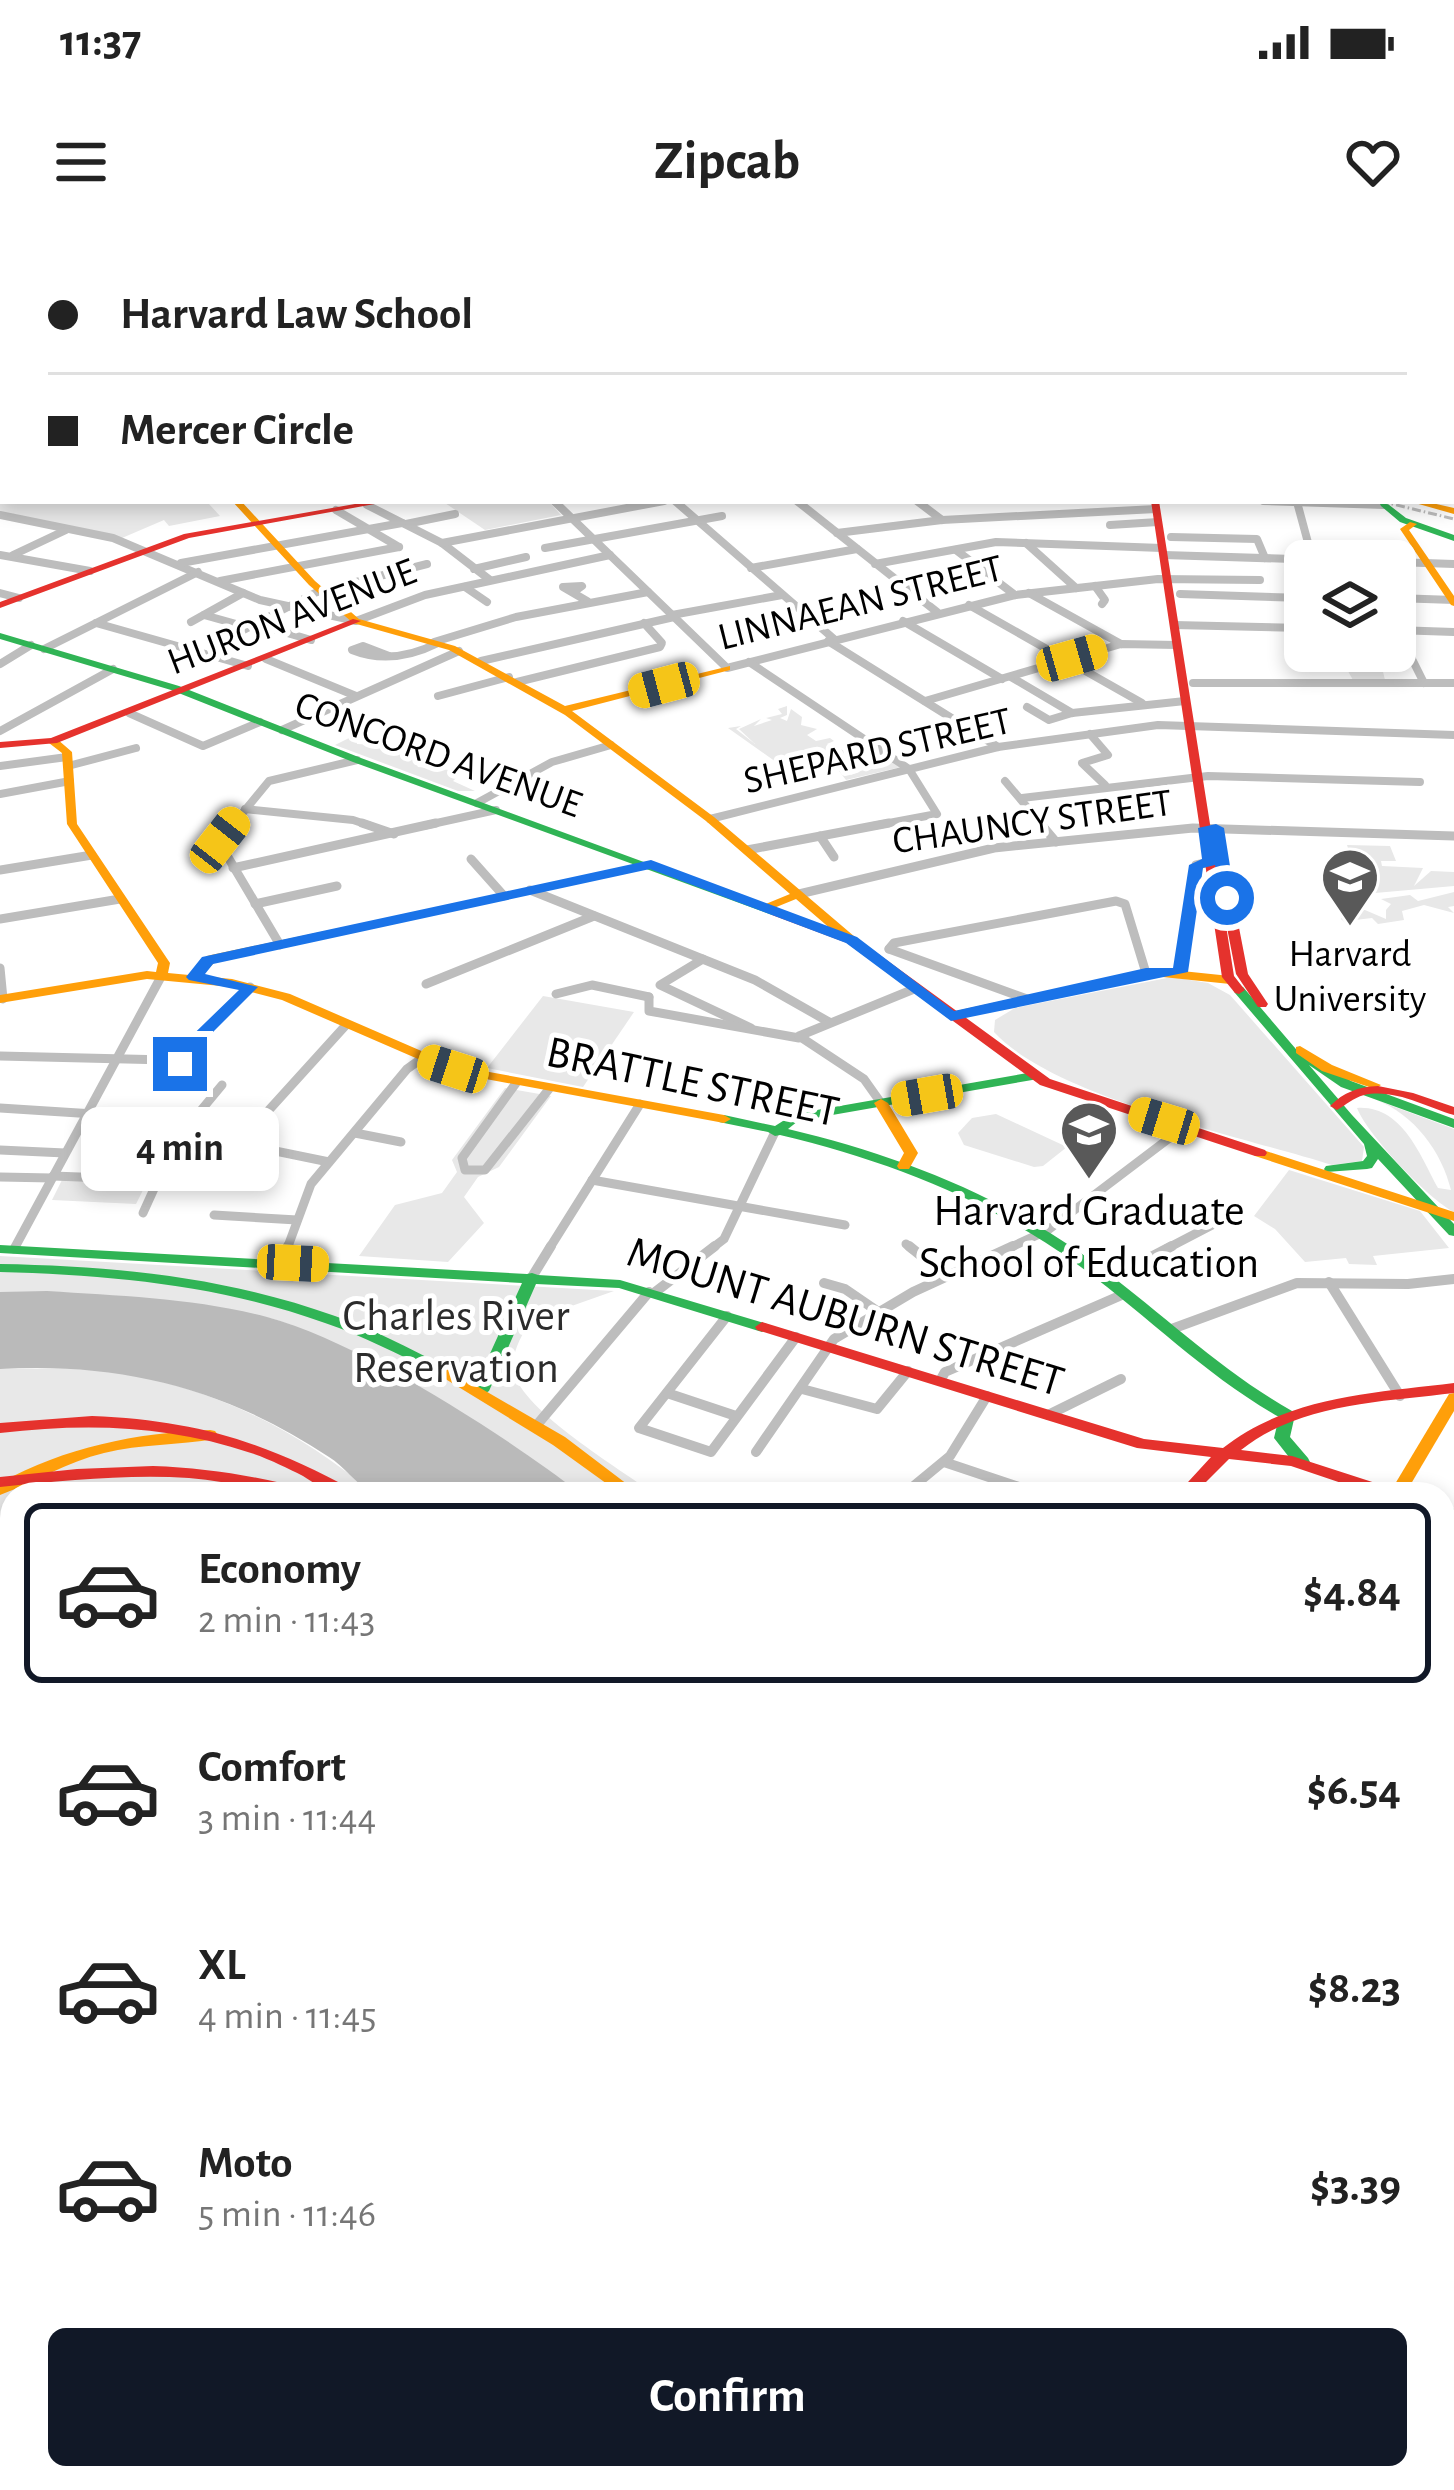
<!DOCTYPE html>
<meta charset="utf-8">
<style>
:root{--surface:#fff;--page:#f6f6f6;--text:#222;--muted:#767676;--line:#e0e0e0;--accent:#111827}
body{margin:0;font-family:"Alegreya Sans",sans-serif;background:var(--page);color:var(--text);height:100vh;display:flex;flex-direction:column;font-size:45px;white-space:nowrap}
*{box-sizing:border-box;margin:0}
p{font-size:39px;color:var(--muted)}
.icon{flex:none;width:66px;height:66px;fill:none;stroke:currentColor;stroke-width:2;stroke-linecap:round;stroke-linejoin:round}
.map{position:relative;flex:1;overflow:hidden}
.panel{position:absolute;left:0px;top:1242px;width:1455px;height:1008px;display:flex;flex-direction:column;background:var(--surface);border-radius:36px 36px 0 0;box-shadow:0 6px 18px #0003}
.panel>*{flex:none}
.guide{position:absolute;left:0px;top:0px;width:1455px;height:264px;box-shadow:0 6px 18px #0003;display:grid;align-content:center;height:264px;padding:0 48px;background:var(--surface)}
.fabs{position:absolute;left:1284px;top:300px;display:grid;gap:24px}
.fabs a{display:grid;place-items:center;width:132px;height:132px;border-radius:18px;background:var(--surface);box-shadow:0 6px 18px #0003;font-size:60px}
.end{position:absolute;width:54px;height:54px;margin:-27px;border:15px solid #1a73e8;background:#fff;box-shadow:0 0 0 6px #fff}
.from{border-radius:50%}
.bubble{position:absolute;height:84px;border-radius:18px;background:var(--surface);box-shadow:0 6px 18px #0003;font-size:39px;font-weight:600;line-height:84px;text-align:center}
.car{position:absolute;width:36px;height:72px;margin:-36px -18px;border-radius:15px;box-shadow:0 0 9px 3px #0007;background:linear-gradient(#f5c518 24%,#345 0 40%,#f5c518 0 76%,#345 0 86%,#f5c518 0)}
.guide b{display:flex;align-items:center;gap:42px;height:114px;font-size:45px}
.guide b+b{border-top:3px solid var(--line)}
.guide i{width:30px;height:30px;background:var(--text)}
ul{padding:21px 0 0;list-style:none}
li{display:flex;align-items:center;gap:36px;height:180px;margin:0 24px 18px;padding:0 24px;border:6px solid transparent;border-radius:18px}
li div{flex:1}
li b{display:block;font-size:45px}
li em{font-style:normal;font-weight:600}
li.active{border-color:var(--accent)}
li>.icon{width:108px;height:108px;stroke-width:1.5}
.cta{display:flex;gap:24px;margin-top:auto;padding:24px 48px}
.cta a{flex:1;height:138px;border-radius:18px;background:var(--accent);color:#fff;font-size:48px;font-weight:600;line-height:138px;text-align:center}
.status{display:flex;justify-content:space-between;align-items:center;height:84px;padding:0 60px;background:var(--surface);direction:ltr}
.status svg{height:33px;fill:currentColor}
header{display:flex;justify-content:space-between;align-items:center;height:156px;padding:0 48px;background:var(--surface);font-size:54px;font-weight:600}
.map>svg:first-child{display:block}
.green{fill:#e8e8e8}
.water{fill:#bababa}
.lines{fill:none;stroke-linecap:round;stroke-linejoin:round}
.street-far4{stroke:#bdbdbd;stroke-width:6}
.street-far3{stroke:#bdbdbd;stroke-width:8}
.street-far2{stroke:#bdbdbd;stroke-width:9}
.street-far1{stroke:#bdbdbd;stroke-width:10}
.street{stroke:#bdbdbd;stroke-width:15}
.fast{fill:#30b455;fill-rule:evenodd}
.slow{fill:#ff9f0a;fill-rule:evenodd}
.jam{fill:#e5322d;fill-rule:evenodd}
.rail{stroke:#bdbdbd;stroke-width:3;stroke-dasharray:9 3 1.5 3;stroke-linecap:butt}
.route{fill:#1a73e8}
.labels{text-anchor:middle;stroke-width:10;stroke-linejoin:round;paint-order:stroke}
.far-street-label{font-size:39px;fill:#000;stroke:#fff}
.far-poi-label{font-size:39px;fill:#000;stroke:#fff}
.street-label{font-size:45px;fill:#000;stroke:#fff}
.poi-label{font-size:45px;fill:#000;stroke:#fff}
.park-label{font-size:45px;fill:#2c2c2c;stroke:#fff}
</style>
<div class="status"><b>11:37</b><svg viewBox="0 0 49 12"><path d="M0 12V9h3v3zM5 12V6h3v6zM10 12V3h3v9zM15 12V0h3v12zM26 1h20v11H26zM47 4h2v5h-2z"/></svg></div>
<header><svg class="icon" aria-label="menu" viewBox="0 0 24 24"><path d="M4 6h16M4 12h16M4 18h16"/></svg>Zipcab<svg class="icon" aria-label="heart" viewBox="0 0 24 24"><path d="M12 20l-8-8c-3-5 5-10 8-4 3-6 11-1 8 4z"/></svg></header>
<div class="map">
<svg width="1454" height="2250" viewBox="0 0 1454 2250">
<rect width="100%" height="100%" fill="#fff"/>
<g class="green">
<path d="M0 118 3 261H219L209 264 220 276 169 286 164 280 122 298 0 273Z"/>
<path d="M442 261H548L561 275 485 290Z"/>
<path d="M1288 405H1305V411H1378L1385 440H1353L1345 426 1295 425Z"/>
<path d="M787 466V475L780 478 787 481 791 469 802 477 801 485 817 489 807 495 816 501 830 498 834 501 827 504 853 514 872 508 887 518 849 516 846 520 852 522 841 526 851 535 890 519 901 527 846 540 836 527 827 530 823 525 793 534 728 488 741 486 736 489 755 504 739 489 761 479 754 486 772 480 766 478 782 474 778 469Z"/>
<path d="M355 495 357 504 394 506 398 512 400 505 429 504 427 511 409 512 418 527 449 530 456 538 453 541 475 551H458L335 505Z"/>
<path d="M1347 605 1390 606 1396 621H1381L1382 626 1423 628 1414 646 1431 631 1454 632V646L1375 653 1371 632H1364L1357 618H1351Z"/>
<path d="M1454 652V666L1448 667 1454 673 1424 665 1402 671 1404 680 1378 684 1372 678 1355 680 1351 688 1341 679 1345 670H1365L1386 679V670L1391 664 1381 659 1410 655 1418 661Z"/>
<path d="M1172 737 1208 743 1230 755 1364 907 1362 921 1332 925C1244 897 1053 857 994 792L995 780 1015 768Z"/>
<path d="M543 756 634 772 583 847 487 828Z"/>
<path d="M505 848 551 856 499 927 478 937 464 957 484 983 448 1022 359 1016 395 965 442 953 457 932 452 920Z"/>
<path d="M1376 860 1454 889V972C1428 959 1367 894 1357 868 1402 865 1420 915 1438 948L1451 950C1442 912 1414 874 1376 860Z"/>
<path d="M996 874 1067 907 1043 926 1034 927 964 905 958 893 972 878Z"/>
<path d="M1289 930 1420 971 1449 1008 1373 1016 1377 1025 1349 1024 1346 1018 1305 1022 1275 989 1254 976Z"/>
<path d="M62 940 146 944 136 964 52 960Z"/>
<path d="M0 1016 614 1051 532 1080C522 1093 510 1115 514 1132 522 1171 621 1229 654 1254H581L439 1161 292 1085 270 1078 0 1052Z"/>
<path d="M94 1128C202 1143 291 1184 374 1254H12V1328L0 1342V1129Z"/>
<path d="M12 1432V1588L0 1587V1442Z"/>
<path d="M0 2168 12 2171V2238H77L85 2250H0Z"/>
<path d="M283 2238H401L416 2250H272Z"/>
<path d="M1162 2238H1295V2250H1159Z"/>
</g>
<g class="water">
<path d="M47 1051C121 1056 195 1058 267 1077 362 1103 503 1194 581 1254 550 1254 388 1260 371 1252 356 1244 344 1226 329 1217 227 1149 122 1122 0 1129V1052Z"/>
<path d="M1454 1764V2052L1443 2053V1765Z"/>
</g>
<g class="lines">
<g class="street-far4">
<path d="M56 0H75"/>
<path d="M678 0 686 3"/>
<path d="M837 0 842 3"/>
<path d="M1051 0 1060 1"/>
<path d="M1072 0 1078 1"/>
<path d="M456 3 470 0"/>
<path d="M613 3 626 0"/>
<path d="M983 3 987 0"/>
</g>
<g class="street-far3">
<path d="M554 261 727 428 1015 355 1158 339 1260 340"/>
<path d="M675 261 834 399"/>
<path d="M797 261 937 372"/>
<path d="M917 261 942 280"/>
<path d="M1263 261 1384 265"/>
<path d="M1297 262 1313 321"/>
<path d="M367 265 442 303 490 340"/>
<path d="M336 270 399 307"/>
<path d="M0 275 113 298 260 360 356 381 425 355 610 315"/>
<path d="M406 284 455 274"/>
<path d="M1110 285 1158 282"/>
<path d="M837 293 942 280 1156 269"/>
<path d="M1171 297 1257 299 1265 318"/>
<path d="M442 303 664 261"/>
<path d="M1026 303 1076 348"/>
<path d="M545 308 722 276"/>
<path d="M956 310 1015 355"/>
<path d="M0 315 90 331"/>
<path d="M13 315 66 290"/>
<path d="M1164 315 1356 321"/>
<path d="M1395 322 1454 324"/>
<path d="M181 323 402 283"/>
<path d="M875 324 996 302 1162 308"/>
<path d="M751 328 857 309"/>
<path d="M474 329 526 317"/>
<path d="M220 341 399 307"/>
<path d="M1095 346 1105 360 1102 364"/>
<path d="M465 347 487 362"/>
<path d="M575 351 582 346 563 347 587 361"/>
<path d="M0 353 19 358"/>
<path d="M1029 353 1121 404"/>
<path d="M1180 354 1305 358"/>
<path d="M1395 358 1454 360"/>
<path d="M969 365 1142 463"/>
<path d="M204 375 247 387"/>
<path d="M672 375 782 355"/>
<path d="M903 381 1002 439"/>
<path d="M191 382 243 353"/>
<path d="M96 383 248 426"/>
<path d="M254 383 311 400"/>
<path d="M1174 385 1305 388"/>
<path d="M1395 390 1454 392"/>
<path d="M232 396 317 352 427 324"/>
<path d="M828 401 998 507"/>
<path d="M434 402 516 377 648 352"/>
<path d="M1406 407 1424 443"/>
<path d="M44 409 198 332"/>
<path d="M389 416 363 406 352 410C382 422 410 417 438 403"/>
<path d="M266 419 356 456"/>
<path d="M481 421 674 377"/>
<path d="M749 422 909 529 937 574 873 586"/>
<path d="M0 424 31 405"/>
<path d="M1011 437 1072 473"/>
<path d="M517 442 660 407 662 403 644 383"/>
<path d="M1193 443H1454"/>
<path d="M438 456 509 437"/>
<path d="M925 461 1121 404 1177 405"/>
<path d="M1027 467 1049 480 1072 473 1185 461"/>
<path d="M129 473 203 506 260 482"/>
<path d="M282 490 459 411"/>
<path d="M0 491 113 429"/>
<path d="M1090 494 1108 515 1082 523 1105 545"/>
<path d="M0 526 67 517"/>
<path d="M68 526 136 508"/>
<path d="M1005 541 1043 586"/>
<path d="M0 554 70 541"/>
<path d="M1022 558 1208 536 1420 542"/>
<path d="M477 563 552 522 611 505"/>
<path d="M245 569 353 580 371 586"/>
<path d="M710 579 998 507 1158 485 1454 495"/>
<path d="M232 586 269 541 357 520"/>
<path d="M423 586 496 570"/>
</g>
<g class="street-far2">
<path d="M234 583 219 602 280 705"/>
<path d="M362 583 394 594"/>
<path d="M1040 583 1056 602"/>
<path d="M820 596 834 617"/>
<path d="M747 610 889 583"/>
<path d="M471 619 504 656"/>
<path d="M233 628 436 583"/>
<path d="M0 630 92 615"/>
<path d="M530 650 755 740 829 782"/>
<path d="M799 654 994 608 1193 588 1454 596"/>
<path d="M255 664 337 646"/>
<path d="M0 679 120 659"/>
<path d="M889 709 894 703 1116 661 1125 664 1146 733"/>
<path d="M889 709 1027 759"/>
<path d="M703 719 660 745 751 788"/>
<path d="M0 728 3 759"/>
<path d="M1180 732 1196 625 1210 622"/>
<path d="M426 744 594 676"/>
<path d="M556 754 592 745 649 757"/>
<path d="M649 757V771L799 798"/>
<path d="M0 816 168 820 180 816 250 747"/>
<path d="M153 822 161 829H174L180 816"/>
<path d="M516 843 462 918 465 930H485L549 849"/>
<path d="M881 863 864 839 799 796 914 749"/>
<path d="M0 868 94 874 329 922"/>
<path d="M183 892 222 845"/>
<path d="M355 893 401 902"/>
<path d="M239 903 346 785"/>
<path d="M0 910 65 913"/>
<path d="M53 936 158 940 143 973"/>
<path d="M0 937 52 938"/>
<path d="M592 940 845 985"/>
<path d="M214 975 297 980"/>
<path d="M906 1004 912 1009"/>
<path d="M14 1009 162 735"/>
<path d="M287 1009 311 944 407 829 421 819"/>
<path d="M549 1009 640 864"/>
<path d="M711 1009 724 999 775 892"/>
<path d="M1007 1009 1048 990 1184 887"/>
<path d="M1166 1009 1239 971"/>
</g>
<g class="street-far1">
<path d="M909 1006 946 1036"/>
<path d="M282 1023 288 1006"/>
<path d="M532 1037 551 1006"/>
<path d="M1107 1040 1172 1006"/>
<path d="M1329 1042 1400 1156"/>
<path d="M824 1043 845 1049 880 1073"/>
<path d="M654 1053 715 1006"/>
<path d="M727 1076 639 1188 711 1212 796 1097"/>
<path d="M1169 1090 1297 1043 1408 1044 1454 1039"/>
<path d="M940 1141 945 1132 1124 1054"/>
<path d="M802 1149 877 1169 908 1131"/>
<path d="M667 1153 736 1176"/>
<path d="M1048 1175 1121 1139"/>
<path d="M536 1186 649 1052"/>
<path d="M756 1212 834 1099 913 1052 1013 1006"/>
<path d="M944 1222 1040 1254"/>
<path d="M904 1254 950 1216 987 1156"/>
<path d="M1443 1341 1454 1345"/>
<path d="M1443 1427 1454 1431"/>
<path d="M1447 1553 1454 1539"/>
</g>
<g class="street">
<path d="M1449 1550 1443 1562H1454"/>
<path d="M800 2238 817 2250"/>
</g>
<g class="fast">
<path d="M373 0H379L378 3H372Z"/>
<path d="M518 0H527L532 3H523Z"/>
<path d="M888 0H896L899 3H891Z"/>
<rect x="1452" y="15" width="2" height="4"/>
<rect x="1452" y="71" width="2" height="5"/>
<path d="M1384 261 1406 278 1454 295V301L1400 282 1381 266 1380 264Z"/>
<path d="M0 393 179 446 361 518 782 673 780 675H772L353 522 171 450 0 399Z"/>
<path d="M1239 746 1243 747 1301 815 1310 814 1351 841 1454 879V888L1341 847 1309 825 1352 875 1454 984V996L1449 995 1378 919 1372 928 1367 929 1326 932 1324 929 1326 926 1363 921 1367 916 1364 904 1235 753 1233 750Z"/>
<path d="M1033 832 1039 836 1038 839 798 881 788 889C894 914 995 953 1085 1016 1156 1067 1216 1128 1292 1171L1295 1175 1290 1197 1308 1218 1310 1222 1308 1226H1296L1274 1198 1279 1177C1203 1134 1144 1072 1074 1022 985 958 885 920 780 895L775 896 768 892 719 882 717 879 724 875 775 886 794 874Z"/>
<path d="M0 1005 527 1034 532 1033 538 1035 620 1040 767 1084 769 1087 762 1092 619 1048 536 1044 489 1151 481 1156 473 1151 522 1043 0 1013Z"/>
<path d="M0 1024C115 1026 226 1037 335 1076 373 1089 409 1108 444 1126L447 1129 439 1134 434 1132C398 1114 363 1096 325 1083 220 1045 111 1035 0 1032Z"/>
<path d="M1443 1265 1454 1269V1281L1443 1277Z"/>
<path d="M12 1276C12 1288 14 1301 0 1305 0 1293 0 1280 12 1276Z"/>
<rect x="1443" y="2107" width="11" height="22"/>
<path d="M768 2238H794L788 2250H762Z"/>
</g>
<g class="slow">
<path d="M1263 0H1287L1300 3H1276Z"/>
<rect x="0" y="45" width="3" height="4"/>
<rect x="1452" y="124" width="2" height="5"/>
<path d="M232 261H241L315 341 359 379 455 406 565 466 730 426V430L572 471 714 577 855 697V703H847L796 659 769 670H761V666L790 654 706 581 565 475 449 410 353 383 309 345Z"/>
<path d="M1408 261H1423L1454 268V274Z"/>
<path d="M1410 282 1417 284 1409 290 1454 356V366L1451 365 1400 289Z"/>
<path d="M49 499H57L72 512 77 584 170 723 168 733 189 735 207 716 211 715 655 622 657 624 651 627 215 722 201 736 232 739 290 754 456 826 724 875 731 879 724 883 448 832 282 760 232 747 147 739 0 763V755L147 731 156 732 158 723 67 584 62 513 49 503Z"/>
<path d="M1153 728 1230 736 1236 740 1230 744 1153 736 951 780 945 776 951 772Z"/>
<path d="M1300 806 1332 825 1381 845 1375 849 1322 831 1296 813V807Z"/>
<path d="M881 859 888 863 918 913 909 929H899L897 926 904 913 874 863Z"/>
<path d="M1260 909 1454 972V981L1255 916 1253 913Z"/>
<path d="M439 1124 565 1197 640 1254H621L553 1205 434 1132 431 1129Z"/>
<path d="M1454 1153V1171L1405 1254H1389L1449 1154Z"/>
<path d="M210 1190 215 1191 218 1195 215 1199C179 1205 141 1204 104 1213 67 1222 35 1242 0 1255V1243C66 1207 135 1193 210 1190Z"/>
<path d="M200 1242 259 1249 267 1254H122L130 1249Z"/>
<path d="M12 1303V1318L0 1325V1310Z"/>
<path d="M1443 2126 1454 2127V2149L1443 2148Z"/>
</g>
<g class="jam">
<path d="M1452 228 1454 229V235L1452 234Z"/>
<path d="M372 261H391L189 298 0 368V362L184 294Z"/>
<path d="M1151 261H1159L1234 736 1245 750 1239 754 1235 753 1222 737Z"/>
<path d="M353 379 361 381 57 503 0 508V502L51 498Z"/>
<path d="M1229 664 1235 667 1248 734 1268 764 1266 767H1258L1236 734 1223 667Z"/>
<path d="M776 670 855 697 1050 839 1265 910 1267 913 1265 916H1255L1040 845 847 703 772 675V671Z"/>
<path d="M1378 846 1413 853 1454 867V875C1426 867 1394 848 1364 855 1353 858 1346 865 1337 870L1330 866C1344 852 1358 847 1378 846Z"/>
<path d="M762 1082 1144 1199 1223 1208C1289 1156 1374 1153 1454 1143V1153C1382 1162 1300 1163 1241 1210L1292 1216 1397 1250 1399 1254H1374L1291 1226 1229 1219 1194 1254H1177L1211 1217 1137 1208 757 1090 755 1087Z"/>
<path d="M92 1176C193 1180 264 1201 353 1250L355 1254C349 1254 342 1255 336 1254 325 1252 313 1242 303 1236 287 1228 269 1219 251 1213 168 1185 87 1183 0 1193V1183Z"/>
<path d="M153 1226C207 1228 257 1236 309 1250L311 1254C270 1254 230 1241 189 1238 126 1234 63 1241 0 1247V1237L77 1229Z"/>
<path d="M1454 1683V1699L1443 1700V1684Z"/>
</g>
<path class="rail" d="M1380 261 1454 279"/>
</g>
<path class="route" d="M1216 584 1224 588 1235 658 1222 661 1215 625 1203 628 1188 732 951 781 846 703 650 629 213 724 205 734 258 747 188 817 186 827 172 824 174 813 239 750 189 740 186 737 202 717 651 620 857 697 954 771 1146 728H1173L1189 625 1202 619 1198 588Z"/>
<defs>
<symbol id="university-pin" viewBox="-11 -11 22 30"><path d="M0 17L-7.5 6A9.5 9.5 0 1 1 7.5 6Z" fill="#595959" stroke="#fff"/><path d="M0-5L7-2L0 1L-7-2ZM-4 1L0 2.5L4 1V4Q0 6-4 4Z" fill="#fff"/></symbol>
</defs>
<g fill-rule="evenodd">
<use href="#university-pin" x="1317" y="604" width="66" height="90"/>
<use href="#university-pin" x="1056" y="857" width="66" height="90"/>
</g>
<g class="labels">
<g class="far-street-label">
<text transform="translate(860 361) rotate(-14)" y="14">LINNAEAN STREET</text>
<text transform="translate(291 375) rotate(-21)" y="14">HURON AVENUE</text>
<text transform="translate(877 509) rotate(-13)" y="14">SHEPARD STREET</text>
<text transform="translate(439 513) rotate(20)" y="14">CONCORD AVENUE</text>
<text transform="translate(1032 580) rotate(-8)" y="14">CHAUNCY STREET</text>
</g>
<g class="far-poi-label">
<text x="1350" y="726">Harvard<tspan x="1350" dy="45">University</tspan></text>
</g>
<g class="street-label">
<text transform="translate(693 840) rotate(12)" y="16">BRATTLE STREET</text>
<text transform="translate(846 1075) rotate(17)" y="16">MOUNT AUBURN STREET</text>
</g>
<g class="poi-label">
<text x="1089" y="985">Harvard Graduate<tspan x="1089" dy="52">School of Education</tspan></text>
</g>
<g class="park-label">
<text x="456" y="1090">Charles River<tspan x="456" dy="52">Reservation</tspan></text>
</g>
</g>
</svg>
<div class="fabs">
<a><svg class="icon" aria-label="layers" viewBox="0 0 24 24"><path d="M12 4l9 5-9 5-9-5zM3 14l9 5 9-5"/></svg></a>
</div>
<i class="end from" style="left:1227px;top:658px"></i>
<i class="end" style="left:180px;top:824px"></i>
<div class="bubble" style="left:81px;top:867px;width:198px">4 min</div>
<i class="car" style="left:1072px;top:418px;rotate:74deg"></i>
<i class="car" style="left:664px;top:445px;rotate:255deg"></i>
<i class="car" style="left:220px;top:600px;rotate:38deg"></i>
<i class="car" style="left:453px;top:829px;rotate:288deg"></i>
<i class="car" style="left:927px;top:855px;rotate:260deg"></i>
<i class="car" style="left:1164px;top:881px;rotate:287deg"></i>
<i class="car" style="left:293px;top:1023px;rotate:93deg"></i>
<div class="guide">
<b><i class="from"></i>Harvard Law School</b>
<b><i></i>Mercer Circle</b>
</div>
<section class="panel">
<ul>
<li class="active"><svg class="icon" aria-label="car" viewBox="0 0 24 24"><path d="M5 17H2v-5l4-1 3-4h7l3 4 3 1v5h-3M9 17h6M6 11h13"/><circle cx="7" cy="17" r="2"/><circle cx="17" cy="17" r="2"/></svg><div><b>Economy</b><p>2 min · 11:43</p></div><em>$4.84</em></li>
<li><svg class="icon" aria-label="car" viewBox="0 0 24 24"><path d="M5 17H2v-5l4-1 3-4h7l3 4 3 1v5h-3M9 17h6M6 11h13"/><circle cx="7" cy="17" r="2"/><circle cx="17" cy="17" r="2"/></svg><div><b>Comfort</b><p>3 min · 11:44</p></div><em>$6.54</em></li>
<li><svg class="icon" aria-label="car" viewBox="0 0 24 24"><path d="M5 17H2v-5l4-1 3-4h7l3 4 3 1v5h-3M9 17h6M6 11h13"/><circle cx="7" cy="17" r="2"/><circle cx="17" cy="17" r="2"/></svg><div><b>XL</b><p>4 min · 11:45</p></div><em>$8.23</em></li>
<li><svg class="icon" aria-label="car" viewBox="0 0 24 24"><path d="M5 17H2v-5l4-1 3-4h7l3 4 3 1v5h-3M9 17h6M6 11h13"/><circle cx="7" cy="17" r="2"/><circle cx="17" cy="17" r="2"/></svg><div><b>Moto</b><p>5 min · 11:46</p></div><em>$3.39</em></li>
</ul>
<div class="cta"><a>Confirm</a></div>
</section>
</div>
